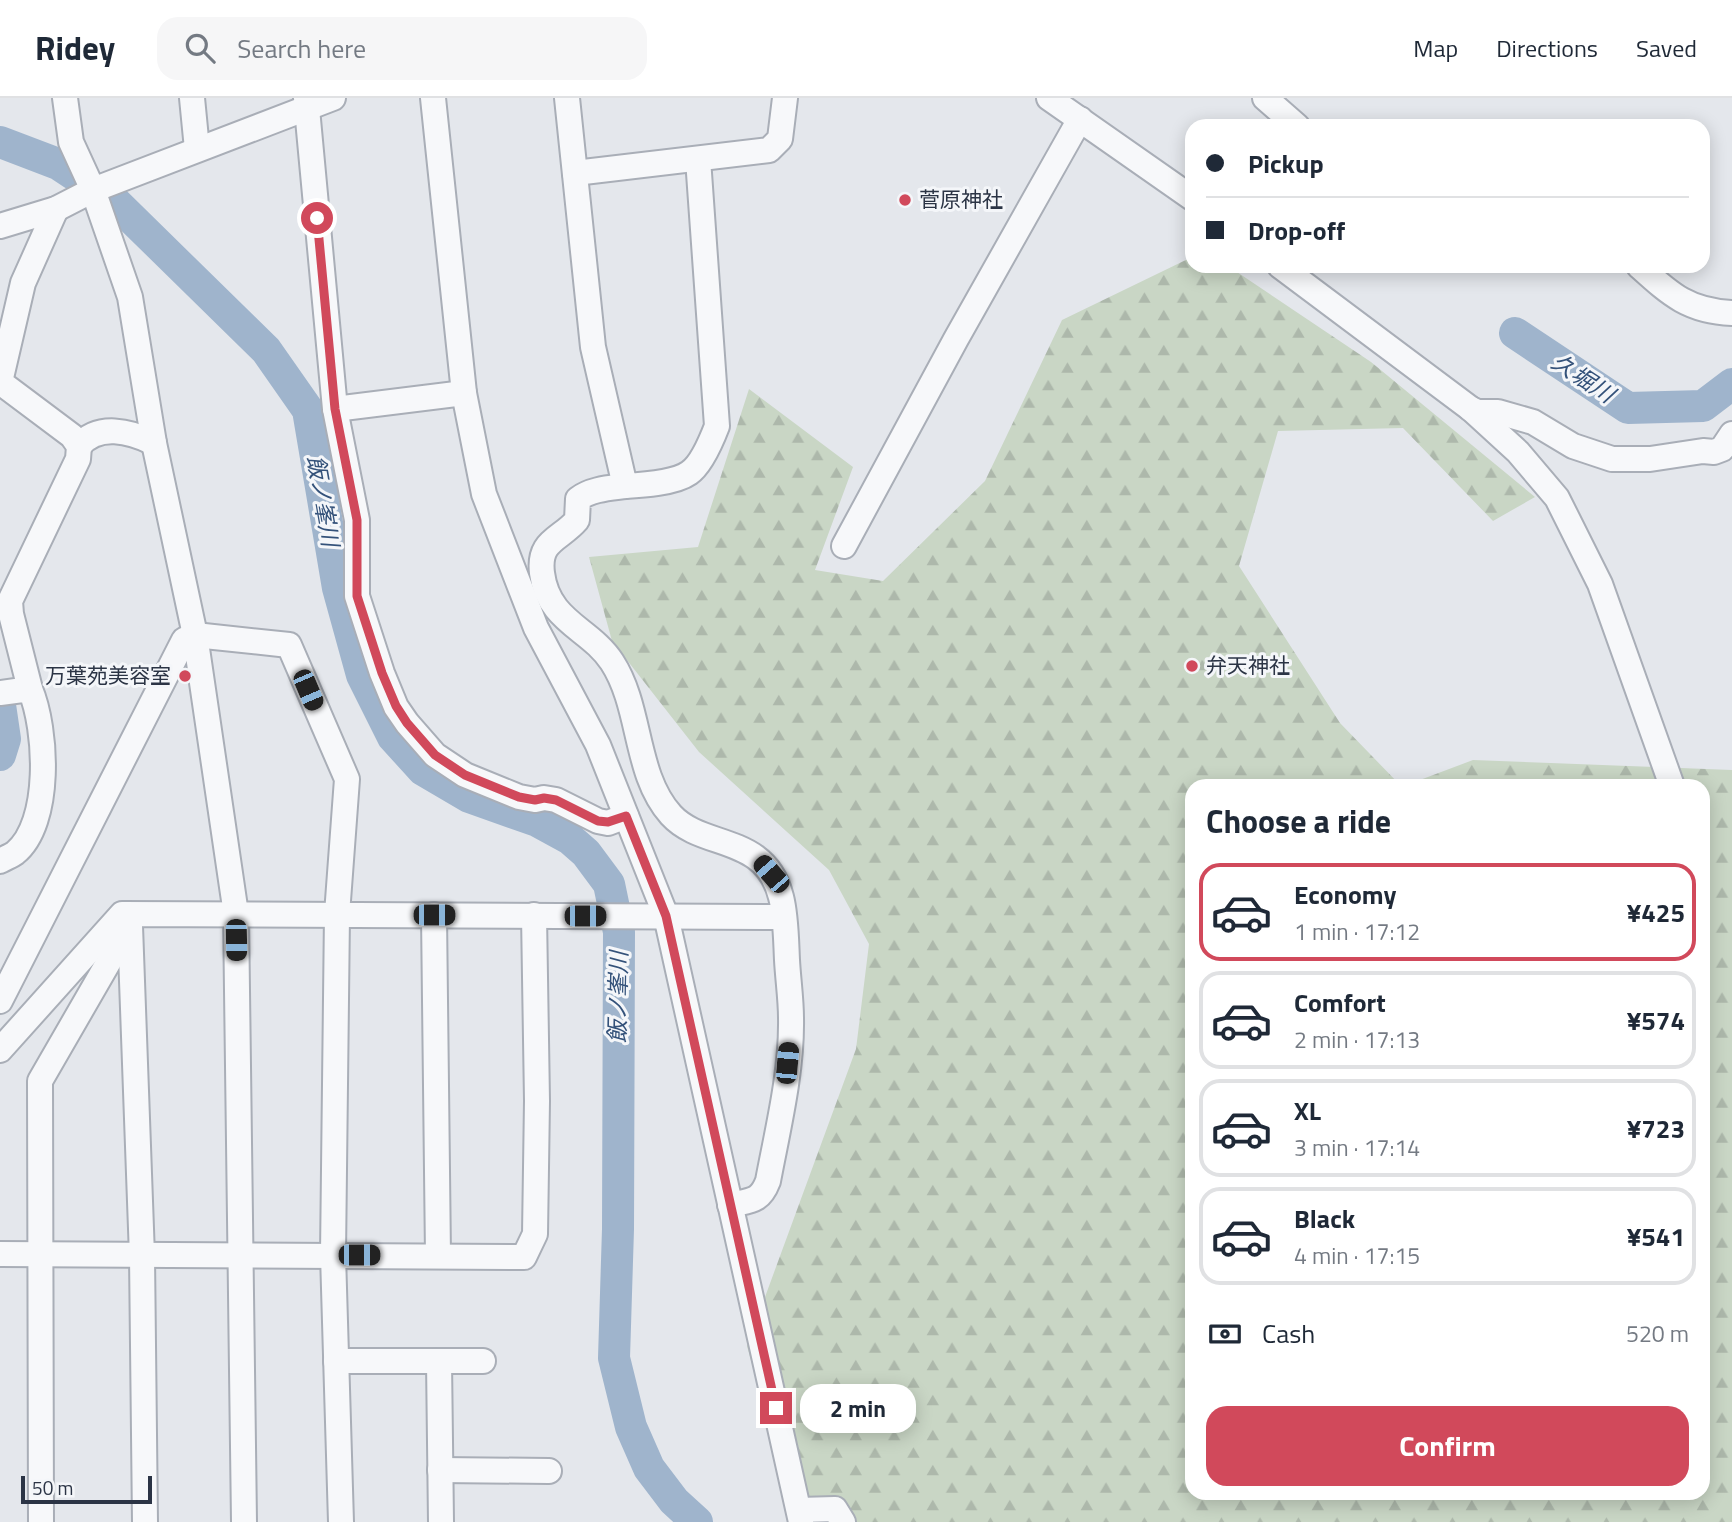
<!DOCTYPE html>
<meta charset="utf-8">
<style>
:root{--surface:#fff;--page:#f6f6f7;--text:#1f2937;--muted:#747a83;--line:#e0e1e3;--accent:#d1495b}
body{margin:0;font-family:"Titillium Web","Noto Sans JP",sans-serif;background:var(--page);color:var(--text);height:100vh;display:flex;flex-direction:column;font-size:26px;white-space:nowrap}
*{box-sizing:border-box;margin:0}
p{font-size:23px;color:var(--muted)}
.icon{flex:none;width:38px;height:38px;fill:none;stroke:currentColor;stroke-width:2;stroke-linecap:round;stroke-linejoin:round}
.map{position:relative;flex:1;overflow:hidden}
.sheet{position:absolute;left:1185px;top:681px;width:525px;height:721px;display:flex;flex-direction:column;background:var(--surface);border-radius:21px;box-shadow:0 4px 18px #0003}
.sheet>*{flex:none}
.banner{position:absolute;left:1185px;top:21px;width:525px;height:154px;border-radius:21px;box-shadow:0 4px 18px #0003;display:grid;align-content:center;height:154px;padding:0 21px;background:var(--surface)}
.scale{position:absolute;left:21px;bottom:18px;width:131px;box-sizing:border-box;padding-left:7px;border:4px solid #2b3445;border-top:0;font-size:19px;line-height:24px;white-space:nowrap;color:#2b3445;-webkit-text-stroke:5px #f4f6f9;paint-order:stroke}
.end{position:absolute;width:32px;height:32px;margin:-16px;border:9px solid #d1495b;background:#fff;box-shadow:0 0 0 4px #fff}
.from{border-radius:50%}
.bubble{position:absolute;height:49px;border-radius:21px;background:var(--surface);box-shadow:0 4px 18px #0003;font-size:23px;font-weight:700;line-height:49px;text-align:center}
.car{position:absolute;width:21px;height:42px;margin:-21px -10px;border-radius:9px;box-shadow:0 0 5px 2px #0007;background:linear-gradient(#222 24%,#8ab4d8 0 40%,#222 0 76%,#8ab4d8 0 86%,#222 0)}
.banner b{display:flex;align-items:center;gap:24px;height:66px;font-size:26px}
.banner b+b{border-top:2px solid var(--line)}
.banner i{width:18px;height:18px;background:var(--text)}
ul{padding:0;list-style:none}
li{display:flex;align-items:center;gap:21px;height:98px;margin:0 14px 10px;padding:0 7px;border:4px solid var(--line);border-radius:21px}
li div{flex:1}
li b{display:block;font-size:26px}
li em{font-style:normal;font-weight:700}
li.current{border-color:var(--accent)}
li>.icon{width:63px;height:63px;stroke-width:1.5}
h2{padding:0 21px;font-size:32px;line-height:84px}
.pay{display:flex;align-items:center;gap:18px;height:77px;padding:0 21px;font-size:26px}
.pay p{margin-inline-start:auto}
.button{display:flex;gap:14px;margin-top:auto;padding:14px 21px}
.button a{flex:1;height:80px;border-radius:21px;background:var(--accent);color:#fff;font-size:28px;font-weight:700;line-height:80px;text-align:center}
header{display:flex;align-items:center;gap:42px;box-sizing:border-box;height:98px;padding:0 35px;background:var(--surface);border-bottom:2px solid var(--line)}
header strong{font-size:33px}
nav{display:flex;gap:38px;margin-inline-start:auto;font-size:24px}
.search{width:490px;height:63px;background:var(--page);display:flex;align-items:center;gap:18px;box-sizing:border-box;padding:0 24px;border-radius:21px;color:var(--muted);font-size:26px}
.map>svg:first-child{display:block}
.forest{fill:url(#forest-firs)}
.lines{fill:none;stroke-linecap:round;stroke-linejoin:round}
.river{stroke:#9fb4cc;stroke-width:32}
.minor-casing{stroke:#a9aeb7;stroke-width:28}
.minor{stroke:#f7f8fa;stroke-width:24}
.route{stroke:#d1495b;stroke-width:9}
.poi-dot{fill:#d1495b;stroke:#f4f6f9;stroke-width:2.5}
.labels{text-anchor:middle;stroke-width:6;stroke-linejoin:round;paint-order:stroke}
.poi-label{font-size:21px;fill:#2b3445;stroke:#f4f6f9;text-anchor:start}
.water-label{font-size:23px;font-style:italic;fill:#34527a;stroke:#f4f6f9}
</style>
<header>
<strong>Ridey</strong>
<div class="search"><svg class="icon" aria-label="search" viewBox="0 0 24 24"><circle cx="10" cy="10" r="6"/><path d="M15 15l6 6"/></svg>Search here</div>
<nav><a>Map</a><a>Directions</a><a>Saved</a></nav>
</header>
<div class="map">
<svg width="1732" height="1424" viewBox="0 0 1732 1424">
<defs>
<pattern id="forest-firs" width="22" height="20" patternUnits="userSpaceOnUse" patternTransform="scale(1.75)"><rect width="22" height="20" fill="#c9d6c5"/><path d="M5 1l3.5 6h-7zM16 11l3.5 6h-7z" fill="#adb8ab"/></pattern>
</defs>
<rect width="100%" height="100%" fill="#e4e7ec"/>
<path class="forest" d="M1192 159V168H1228L1371 264 1535 399 1493 423 1403 330 1278 333 1239 468 1340 625 1401 688H1192V1395H1703V688H1404L1473 662 1732 672V1424H809L776 1352 747 1248 856 951 869 846 829 772 699 654 612 543 589 459 698 449 749 291 853 369 815 472 883 483 985 383 1062 222Z"/>
<g class="lines">
<g class="river">
<path d="M0 44 58 66 114 103 266 252 308 312 338 490 362 577 393 639 423 672 469 699 537 723 570 741 586 755 609 786 619 834 618 1131 614 1260 631 1329 649 1370 674 1403 697 1424"/>
<path d="M1515 235 1628 310 1703 308 1732 286"/>
<path d="M0 607 5 641 0 657"/>
</g>
<defs>
<g id="minor">
<path d="M65 0 71 44 93 92 130 199 154 345 195 537 236 816 244 1424"/>
<path d="M192 0 197 51"/>
<path d="M306 0 335 311 464 295"/>
<path d="M433 0 464 295 484 396 536 530 598 647 666 818 801 1424"/>
<path d="M567 0 593 249 625 388C642 387 675 385 689 375 701 367 712 341 717 328L698 61"/>
<path d="M1049 0 1192 100"/>
<path d="M1265 0 1297 28"/>
<path d="M575 75 769 52 780 41 785 0"/>
<path d="M0 128 56 111 93 92 333 0"/>
<path d="M1280 168 1471 311 1518 354 1557 400 1600 486 1672 688"/>
<path d="M1639 168C1670 196 1688 213 1732 215"/>
<path d="M335 311 357 422V498L382 575 396 609 407 625 435 657 465 677 519 699 535 702 544 700 556 702 598 723 608 725 626 718"/>
<path d="M1471 311 1478 314H1498L1533 324 1573 348 1612 361H1650L1703 353 1714 354 1722 351 1732 336"/>
<path d="M79 348C98 325 130 333 154 345"/>
<path d="M625 388C610 390 591 391 578 401L577 422C560 442 538 442 542 475 548 524 590 530 612 564 642 610 634 676 671 717 703 752 765 735 781 799 786 818 786 842 787 862 788 881 791 901 791 920 792 974 778 1030 768 1083 760 1104 751 1102 730 1107"/>
<path d="M844 448 956 241 1080 21"/>
<path d="M30 591 11 516 10 503 78 361 79 348 72 338 0 284 23 185 56 111"/>
<path d="M0 595 30 591C47 631 52 725 15 755 11 758 5 760 0 763"/>
<path d="M434 817 438 1158"/>
<path d="M130 828 142 1158 145 1424"/>
<path d="M0 903 184 542 195 537 289 547 347 681 337 816 333 1157 341 1424"/>
<path d="M0 952 122 816 783 819"/>
<path d="M0 1156 524 1159 535 1136 537 1003 534 817"/>
<path d="M336 1263H483"/>
<path d="M439 1263 441 1424"/>
<path d="M440 1372 549 1373"/>
<path d="M799 1412 835 1411 843 1424"/>
<path d="M41 1424 40 983 130 827"/>
</g>
</defs>
<use href="#minor" class="minor-casing"/>
<use href="#minor" class="minor"/>
</g>
<g class="lines">
<path class="route" d="M317 120 335 311 357 422V498L382 575 396 608 407 625 435 657 465 677 519 699 535 702 544 700 556 702 598 723 608 724 626 718 666 818 776 1310"/>
</g>
<g class="poi-dot">
<circle cx="905" cy="102" r="7"/>
<circle cx="1192" cy="568" r="7"/>
<circle cx="185" cy="578" r="7"/>
</g>
<g class="labels">
<g class="poi-label">
<text x="919" y="109">菅原神社</text>
<text x="1206" y="575">弁天神社</text>
<text x="171" y="585" text-anchor="end">万葉苑美容室</text>
</g>
<g class="water-label">
<text transform="translate(1583 280) rotate(33)" y="8">久堀川</text>
<text transform="translate(323 403) rotate(80)" y="8">飯ノ峯川</text>
<text transform="translate(618 899) rotate(-89)" y="8">飯ノ峯川</text>
</g>
</g>
</svg>
<div class="scale">50 m</div>
<i class="end from" style="left:317px;top:120px"></i>
<i class="end" style="left:776px;top:1310px"></i>
<div class="bubble" style="left:800px;top:1286px;width:116px">2 min</div>
<i class="car" style="left:308px;top:592px;rotate:157deg"></i>
<i class="car" style="left:771px;top:776px;rotate:319deg"></i>
<i class="car" style="left:434px;top:817px;rotate:90deg"></i>
<i class="car" style="left:585px;top:818px;rotate:90deg"></i>
<i class="car" style="left:236px;top:842px;rotate:179deg"></i>
<i class="car" style="left:787px;top:965px;rotate:5deg"></i>
<i class="car" style="left:359px;top:1157px;rotate:90deg"></i>
<div class="banner">
<b><i class="from"></i>Pickup</b>
<b><i></i>Drop-off</b>
</div>
<section class="sheet">
<h2>Choose a ride</h2>
<ul>
<li class="current"><svg class="icon" aria-label="car" viewBox="0 0 24 24"><path d="M5 17H2v-5l4-1 3-4h7l3 4 3 1v5h-3M9 17h6M6 11h13"/><circle cx="7" cy="17" r="2"/><circle cx="17" cy="17" r="2"/></svg><div><b>Economy</b><p>1 min · 17:12</p></div><em>¥425</em></li>
<li><svg class="icon" aria-label="car" viewBox="0 0 24 24"><path d="M5 17H2v-5l4-1 3-4h7l3 4 3 1v5h-3M9 17h6M6 11h13"/><circle cx="7" cy="17" r="2"/><circle cx="17" cy="17" r="2"/></svg><div><b>Comfort</b><p>2 min · 17:13</p></div><em>¥574</em></li>
<li><svg class="icon" aria-label="car" viewBox="0 0 24 24"><path d="M5 17H2v-5l4-1 3-4h7l3 4 3 1v5h-3M9 17h6M6 11h13"/><circle cx="7" cy="17" r="2"/><circle cx="17" cy="17" r="2"/></svg><div><b>XL</b><p>3 min · 17:14</p></div><em>¥723</em></li>
<li><svg class="icon" aria-label="car" viewBox="0 0 24 24"><path d="M5 17H2v-5l4-1 3-4h7l3 4 3 1v5h-3M9 17h6M6 11h13"/><circle cx="7" cy="17" r="2"/><circle cx="17" cy="17" r="2"/></svg><div><b>Black</b><p>4 min · 17:15</p></div><em>¥541</em></li>
</ul>
<div class="pay"><svg class="icon" aria-label="cash" viewBox="0 0 24 24"><path d="M3 7h18v10H3z"/><circle cx="12" cy="12" r="2"/></svg>Cash<p>520 m</p></div>
<div class="button"><a>Confirm</a></div>
</section>
</div>
